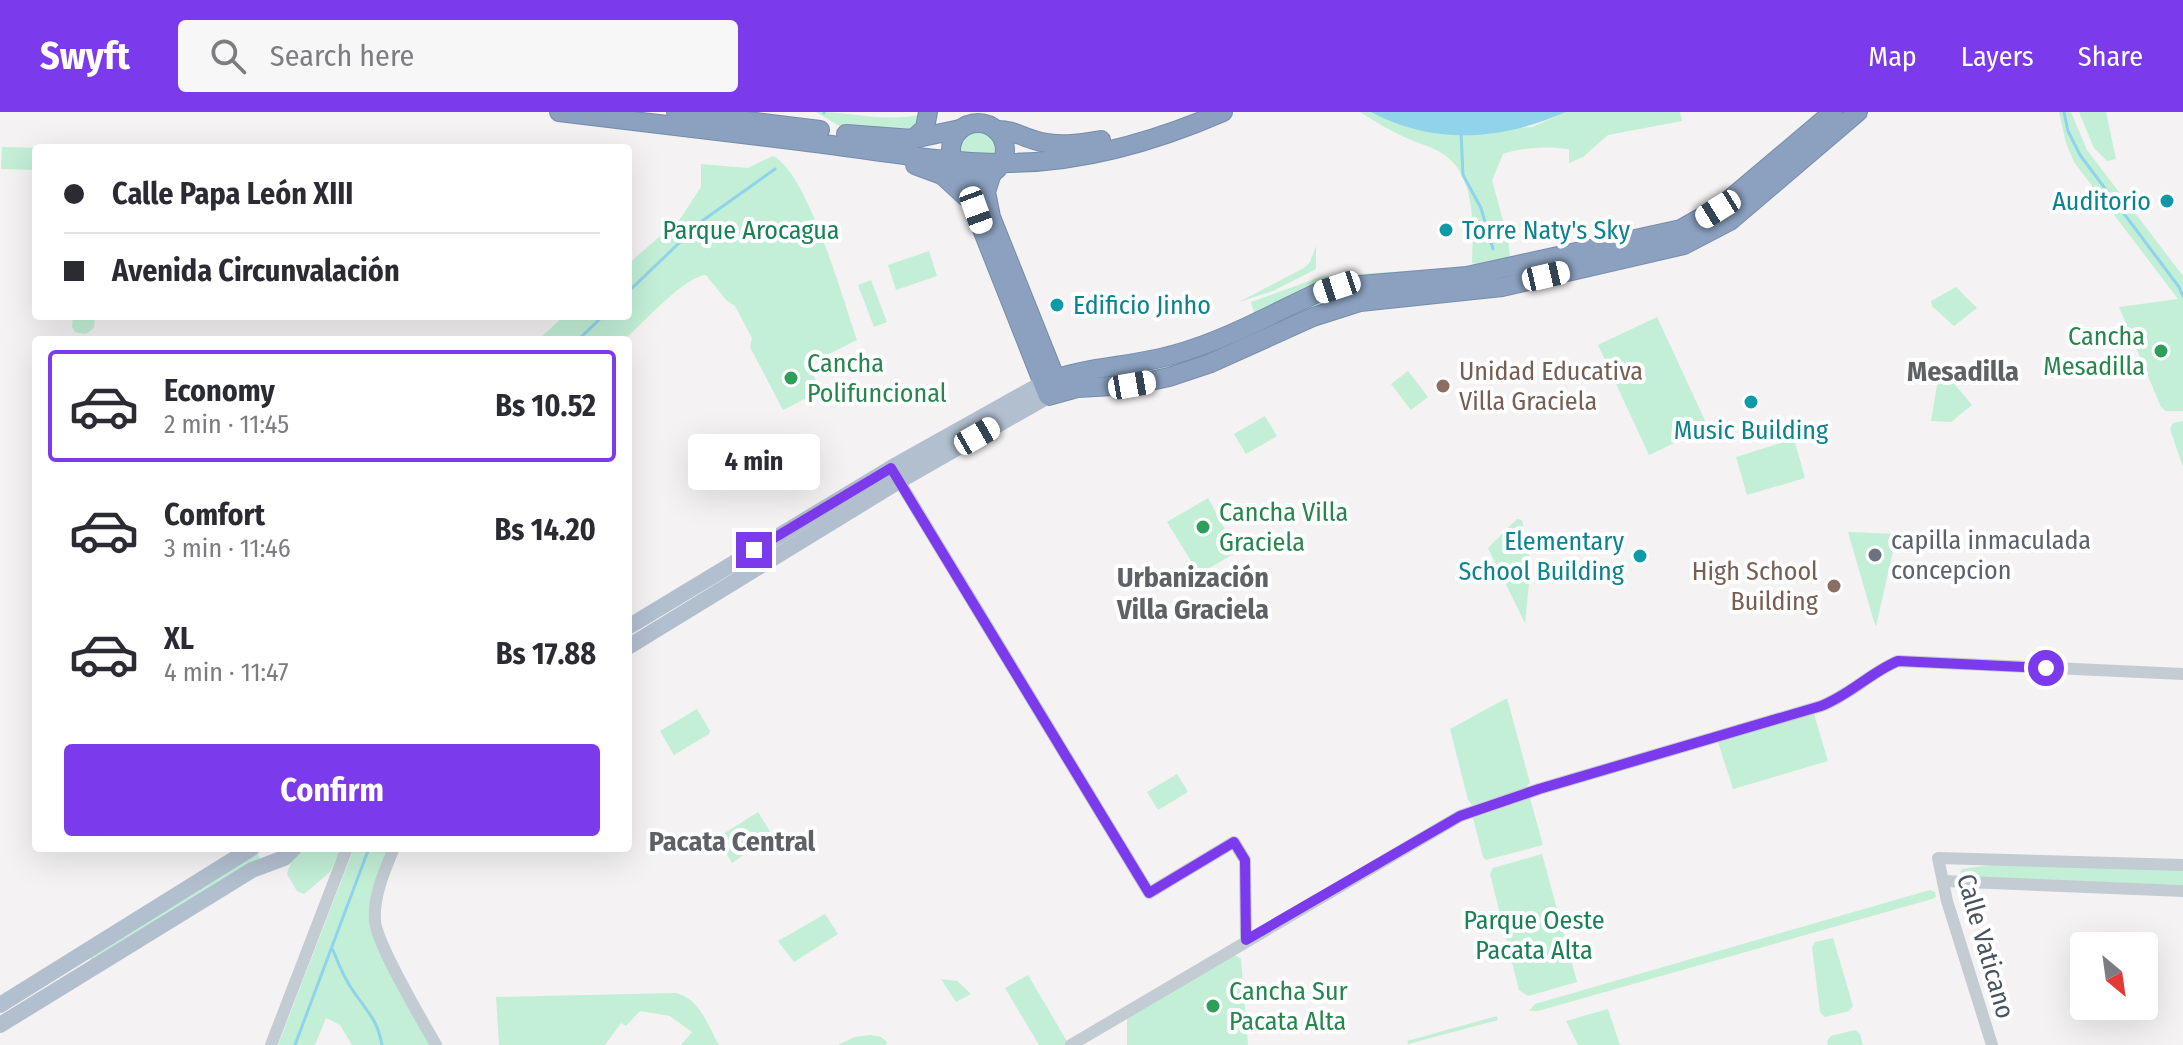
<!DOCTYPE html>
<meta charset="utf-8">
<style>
:root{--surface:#fff;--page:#f7f7f7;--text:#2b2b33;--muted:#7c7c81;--line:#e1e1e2;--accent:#7c3aed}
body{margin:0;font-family:"Fira Sans Condensed",sans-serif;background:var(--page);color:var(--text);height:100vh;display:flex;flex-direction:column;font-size:30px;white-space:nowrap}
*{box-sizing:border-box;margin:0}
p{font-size:26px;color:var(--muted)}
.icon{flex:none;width:44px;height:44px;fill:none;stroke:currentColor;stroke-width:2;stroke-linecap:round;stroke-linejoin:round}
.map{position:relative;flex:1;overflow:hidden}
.sheet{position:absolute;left:32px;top:224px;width:600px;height:516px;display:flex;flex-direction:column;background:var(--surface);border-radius:8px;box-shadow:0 8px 32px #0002}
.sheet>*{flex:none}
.hud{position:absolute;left:32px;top:32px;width:600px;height:176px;border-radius:8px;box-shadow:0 8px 32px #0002;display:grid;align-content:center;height:176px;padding:0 32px;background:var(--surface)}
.needle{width:52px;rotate:151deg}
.fabs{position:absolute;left:2070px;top:820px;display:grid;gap:16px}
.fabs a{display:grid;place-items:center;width:88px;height:88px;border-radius:8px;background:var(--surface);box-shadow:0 8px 32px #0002;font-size:40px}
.end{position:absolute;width:36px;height:36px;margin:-18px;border:10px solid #7c3aed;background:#fff;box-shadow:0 0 0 4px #fff}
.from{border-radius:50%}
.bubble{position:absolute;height:56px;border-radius:8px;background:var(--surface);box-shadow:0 8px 32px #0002;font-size:26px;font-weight:700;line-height:56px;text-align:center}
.car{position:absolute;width:24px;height:48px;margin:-24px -12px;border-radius:10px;box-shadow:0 0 6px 2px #0007;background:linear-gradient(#fff 24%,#345 0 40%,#fff 0 76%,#345 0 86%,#fff 0)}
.hud b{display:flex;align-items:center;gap:28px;height:76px;font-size:30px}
.hud b+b{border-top:2px solid var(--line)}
.hud i{width:20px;height:20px;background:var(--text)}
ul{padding:14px 0 0;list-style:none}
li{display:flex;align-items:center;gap:24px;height:112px;margin:0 16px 12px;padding:0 16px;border:4px solid transparent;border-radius:8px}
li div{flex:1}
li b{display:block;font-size:30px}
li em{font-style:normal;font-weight:700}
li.on{border-color:var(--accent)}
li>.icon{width:72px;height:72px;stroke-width:1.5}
.button{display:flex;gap:16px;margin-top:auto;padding:16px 32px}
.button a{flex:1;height:92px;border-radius:8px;background:var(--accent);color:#fff;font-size:32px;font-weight:700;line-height:92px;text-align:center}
header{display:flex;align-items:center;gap:48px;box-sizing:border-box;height:112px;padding:0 40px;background:var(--accent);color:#fff}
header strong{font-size:38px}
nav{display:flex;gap:44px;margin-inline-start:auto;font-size:28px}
.search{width:560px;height:72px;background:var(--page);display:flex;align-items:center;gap:20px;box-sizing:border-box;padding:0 28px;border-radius:8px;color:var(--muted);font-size:30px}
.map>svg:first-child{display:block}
.green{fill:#c2efd6}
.water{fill:#90d3eb}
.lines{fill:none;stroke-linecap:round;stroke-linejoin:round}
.stream{stroke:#90d3eb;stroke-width:3}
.highway-casing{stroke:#768cab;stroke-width:20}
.minor{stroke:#c3cbd3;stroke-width:12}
.major{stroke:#b2bfcf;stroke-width:16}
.highway{stroke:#8ba1bf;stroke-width:18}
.route{stroke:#7c3aed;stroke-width:10}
.culture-dot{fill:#0f9aa8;stroke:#fff;stroke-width:3}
.leisure-dot{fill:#2e9e5b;stroke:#fff;stroke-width:3}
.education-dot{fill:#8d6e63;stroke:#fff;stroke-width:3}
.worship-dot{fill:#6b7280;stroke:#fff;stroke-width:3}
.labels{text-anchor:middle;stroke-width:8;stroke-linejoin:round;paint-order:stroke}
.culture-label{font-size:26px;fill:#0d838f;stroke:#fff;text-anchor:end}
.park-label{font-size:26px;fill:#198153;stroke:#fff}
.leisure-label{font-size:26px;fill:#27864d;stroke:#fff;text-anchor:start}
.education-label{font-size:26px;fill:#785e54;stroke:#fff;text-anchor:start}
.worship-label{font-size:26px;fill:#5b616d;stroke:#fff;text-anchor:start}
.street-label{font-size:26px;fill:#49535f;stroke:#fff}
.neighbourhood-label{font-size:28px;font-weight:bold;fill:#5e6166;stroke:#fff}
</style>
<header>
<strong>Swyft</strong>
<div class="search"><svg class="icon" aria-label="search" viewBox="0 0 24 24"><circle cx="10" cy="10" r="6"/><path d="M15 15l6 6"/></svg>Search here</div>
<nav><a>Map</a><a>Layers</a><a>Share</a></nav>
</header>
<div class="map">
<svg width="2183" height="933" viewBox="0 0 2183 933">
<rect width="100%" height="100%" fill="#f4f2f2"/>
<g class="green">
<path d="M816 0C853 0 886 11 923 2V8L907 20 841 15Z"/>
<path d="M1360 0H1371L1394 10 1439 21 1532 15 1566 0H1680L1682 9 1608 23 1583 45 1569 51V37C1548 34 1523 35 1503 42L1492 68 1508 127 1510 145C1499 154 1486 154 1472 151 1473 116 1477 64 1443 42 1433 35 1420 32 1409 27 1392 20 1376 10 1360 0Z"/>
<path d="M2059 0H2071L2087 38 2183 164V299H2166L2161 295 2119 195 2178 187 2074 50 2066 31Z"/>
<path d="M2079 0H2106L2116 47 2107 49 2094 36Z"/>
<path d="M982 19 996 27 1000 45 955 43C956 27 966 18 982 19Z"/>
<path d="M2 35 41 36H36V58L1 57Z"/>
<path d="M773 44C808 61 843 188 857 228L809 252 820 279 783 298 750 235 752 226 735 194 726 188 706 163C685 164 642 212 624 228H538L564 204H628V152L680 107 701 75V52L748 56Z"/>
<path d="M1316 134V157L1273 179 1239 190 1304 156 1310 150Z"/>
<path d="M929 139 937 164 896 178 888 153Z"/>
<path d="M1459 156 1354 166 1255 204 1251 190 1323 164Z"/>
<path d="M871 168 887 210 874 215 858 173Z"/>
<path d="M1956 175 1977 196 1954 214 1932 194 1931 189Z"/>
<path d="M1334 181H1374L1154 263 1080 268Z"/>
<path d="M73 204H95L94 216 86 222 75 220 72 215Z"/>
<path d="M1657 205 1708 315 1649 343 1598 233Z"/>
<path d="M1940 255 1972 293 1951 310 1931 309Z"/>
<path d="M1408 259 1428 285 1411 298 1391 272Z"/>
<path d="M1265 304 1277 324 1246 342 1234 322Z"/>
<path d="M2183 309V355L2170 317 2173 311Z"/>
<path d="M1794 327 1805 366 1747 383 1736 345Z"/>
<path d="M1208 386 1237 440 1199 462 1167 410Z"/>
<path d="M1517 407 1522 408 1531 452 1525 511 1488 436Z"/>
<path d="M1848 420 1897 422 1876 514 1875 513Z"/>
<path d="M1507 586 1530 671 1525 676 1472 693 1468 688 1450 617Z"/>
<path d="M697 597 710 619 709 622 674 643 660 619Z"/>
<path d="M1814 602 1828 649 1733 677 1718 630Z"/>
<path d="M1177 662 1188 680 1158 698 1147 680Z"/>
<path d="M1530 686 1543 733 1486 748 1483 745 1473 706Z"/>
<path d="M758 700 772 723 732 751 717 726Z"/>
<path d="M302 736H342L330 760 304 782 297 779 287 762 291 750Z"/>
<path d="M354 736H388L369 808 430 933H352L340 913 326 906 315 933H278Z"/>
<path d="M256 739 261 748 91 849 89 844Z"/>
<path d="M1542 742 1577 870 1528 884 1519 878 1490 762 1493 756Z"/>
<path d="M1989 753 2183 757V773L1967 766 1960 760 1962 757Z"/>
<path d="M1930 778 1935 780 1936 785 1932 787 1538 899H1529L1535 892Z"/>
<path d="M825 802 838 822 794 850 778 829Z"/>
<path d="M1833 826 1853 894 1849 899 1825 905 1820 900 1812 835 1815 830Z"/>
<path d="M1235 843 1241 847 1248 933H1127V906Z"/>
<path d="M1028 863 1068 931 1065 933H1039L1005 876Z"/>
<path d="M941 867 957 869 971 882 956 890Z"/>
<path d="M675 881C699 885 708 914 719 933H681L692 920 670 904 640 899 626 914 621 911 605 933H499L496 885Z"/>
<path d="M1608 897 1620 933H1578L1566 909Z"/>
<path d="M1497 904 1498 908 1408 932 1407 929Z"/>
<path d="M1855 918 1860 922 1863 933H1828L1827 929 1831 924Z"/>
<path d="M870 923 881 925 887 930 886 933H838L855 925Z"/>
</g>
<path class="water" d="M1371 0H1566C1502 28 1435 34 1371 0Z"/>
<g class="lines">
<g class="stream">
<path d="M2064 0 2068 19 2080 43 2179 175 2183 184"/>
<path d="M824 1V0"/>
<path d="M1461 20 1463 63 1481 96 1493 137"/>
<path d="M628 180 702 109 775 57"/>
<path d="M578 228 603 204"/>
<path d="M333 838C339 854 346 870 356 883 370 903 377 908 382 933"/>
<path d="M295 933 369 736"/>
</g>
<defs>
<g id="highway">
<path d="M559 0C639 10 720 19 800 29 868 37 937 51 1005 51 1081 51 1154 30 1223 0"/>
<path d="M676 0 820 18"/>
<circle cx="978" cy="38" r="27"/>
<path d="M996 18C1010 17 1021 24 1034 28 1056 35 1079 32 1101 28"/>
<path d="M846 22 913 27 960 17"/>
<path d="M913 27 925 16 928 0"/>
<path d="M915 53 942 63 966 85"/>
<path d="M959 59 1048 284 1077 276 1132 273 1169 265 1211 251 1313 205 1360 190 1502 175 1684 133 1730 109 1858 0"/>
<path d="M992 61 986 80 991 105 1059 275"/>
<path d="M1043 271C1085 254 1132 255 1176 242 1226 228 1272 202 1319 180L1337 175 1467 164 1681 117 1723 93 1833 0"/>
</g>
</defs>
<use href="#highway" class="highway-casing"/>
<g class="minor">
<path d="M895 362 1149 781 1234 730 1245 748 1246 828"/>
<path d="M394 736C385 757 373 785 375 809 377 833 422 908 436 933"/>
<path d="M1943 769 2183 779"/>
<path d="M271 933 347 736"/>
<path d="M1071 933 1460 704 1539 677 1821 594C1850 583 1871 560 1898 549L2183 562"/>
<path d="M1992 933 1947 789 1938 746 2183 753"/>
</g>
<g class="major">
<path d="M628 515 891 356 1043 271"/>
<path d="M628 535 899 369 1048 284"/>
<path d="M0 893 252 736"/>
<path d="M0 913 252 758 284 746 294 736"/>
</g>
<use href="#highway" class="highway"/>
</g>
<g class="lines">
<path class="route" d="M754 438 891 356 1149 781 1234 730 1245 748 1246 828 1460 704 1539 677 1821 594C1850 583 1871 560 1898 549L2046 556"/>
</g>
<g class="culture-dot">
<circle cx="2167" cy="89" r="8"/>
<circle cx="1446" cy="118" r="8"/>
<circle cx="1057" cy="193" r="8"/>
<circle cx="1751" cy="290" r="8"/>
<circle cx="1640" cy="444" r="8"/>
</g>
<g class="leisure-dot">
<circle cx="2161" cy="239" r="8"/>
<circle cx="791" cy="266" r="8"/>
<circle cx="1203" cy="415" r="8"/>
<circle cx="1213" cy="894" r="8"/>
</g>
<g class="education-dot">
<circle cx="1443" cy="274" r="8"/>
<circle cx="1834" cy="474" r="8"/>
</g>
<circle class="worship-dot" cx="1875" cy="443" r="8"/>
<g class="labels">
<g class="culture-label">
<text x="2151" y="98">Auditorio</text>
<text x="1462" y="127" text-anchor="start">Torre Naty's Sky</text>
<text x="1073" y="202" text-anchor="start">Edificio Jinho</text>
<text x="1751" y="327" text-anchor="middle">Music Building</text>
<text x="1624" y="438">Elementary<tspan x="1624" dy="30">School Building</tspan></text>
</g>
<g class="park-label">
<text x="751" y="127">Parque Arocagua</text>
<text x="1534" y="817">Parque Oeste<tspan x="1534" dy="30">Pacata Alta</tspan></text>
</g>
<g class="leisure-label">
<text x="2145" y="233" text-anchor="end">Cancha<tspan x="2145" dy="30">Mesadilla</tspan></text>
<text x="807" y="260">Cancha<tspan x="807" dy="30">Polifuncional</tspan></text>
<text x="1219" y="409">Cancha Villa<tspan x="1219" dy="30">Graciela</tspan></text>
<text x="1229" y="888">Cancha Sur<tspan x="1229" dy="30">Pacata Alta</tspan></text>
</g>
<g class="education-label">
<text x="1459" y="268">Unidad Educativa<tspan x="1459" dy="30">Villa Graciela</tspan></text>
<text x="1818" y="468" text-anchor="end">High School<tspan x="1818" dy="30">Building</tspan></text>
</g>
<g class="worship-label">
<text x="1891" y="437">capilla inmaculada<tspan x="1891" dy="30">concepcion</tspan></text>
</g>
<g class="street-label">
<text transform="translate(1986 834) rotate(74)" y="9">Calle Vaticano</text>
</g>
<g class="neighbourhood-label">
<text x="1963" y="269">Mesadilla</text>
<text x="1193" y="475">Urbanización<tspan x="1193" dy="32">Villa Graciela</tspan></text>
<text x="732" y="739">Pacata Central</text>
</g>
</g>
</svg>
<div class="fabs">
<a><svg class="needle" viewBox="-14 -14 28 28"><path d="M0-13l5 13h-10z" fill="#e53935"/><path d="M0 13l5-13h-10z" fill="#7c7c81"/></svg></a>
</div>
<i class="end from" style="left:2046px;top:556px"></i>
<i class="end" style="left:754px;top:438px"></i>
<div class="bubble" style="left:688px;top:322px;width:132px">4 min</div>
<i class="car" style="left:1718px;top:97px;rotate:238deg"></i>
<i class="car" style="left:976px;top:98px;rotate:160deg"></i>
<i class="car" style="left:1546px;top:164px;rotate:77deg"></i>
<i class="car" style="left:1337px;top:175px;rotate:252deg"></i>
<i class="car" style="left:1132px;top:273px;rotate:80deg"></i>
<i class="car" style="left:977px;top:324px;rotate:60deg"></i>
<div class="hud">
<b><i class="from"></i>Calle Papa León XIII</b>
<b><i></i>Avenida Circunvalación</b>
</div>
<section class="sheet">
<ul>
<li class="on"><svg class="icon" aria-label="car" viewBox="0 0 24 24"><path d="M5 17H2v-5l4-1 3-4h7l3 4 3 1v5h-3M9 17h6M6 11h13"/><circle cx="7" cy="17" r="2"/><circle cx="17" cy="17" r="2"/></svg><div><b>Economy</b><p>2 min · 11:45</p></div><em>Bs 10.52</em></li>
<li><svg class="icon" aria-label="car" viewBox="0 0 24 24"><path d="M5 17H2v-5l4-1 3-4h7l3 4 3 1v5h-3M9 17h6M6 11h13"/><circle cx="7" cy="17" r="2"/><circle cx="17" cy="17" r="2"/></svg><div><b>Comfort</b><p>3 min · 11:46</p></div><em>Bs 14.20</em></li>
<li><svg class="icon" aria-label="car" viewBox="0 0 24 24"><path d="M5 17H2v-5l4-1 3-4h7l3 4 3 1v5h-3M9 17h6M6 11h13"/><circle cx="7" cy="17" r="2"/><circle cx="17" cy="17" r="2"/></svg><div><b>XL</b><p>4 min · 11:47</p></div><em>Bs 17.88</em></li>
</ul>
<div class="button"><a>Confirm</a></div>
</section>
</div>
